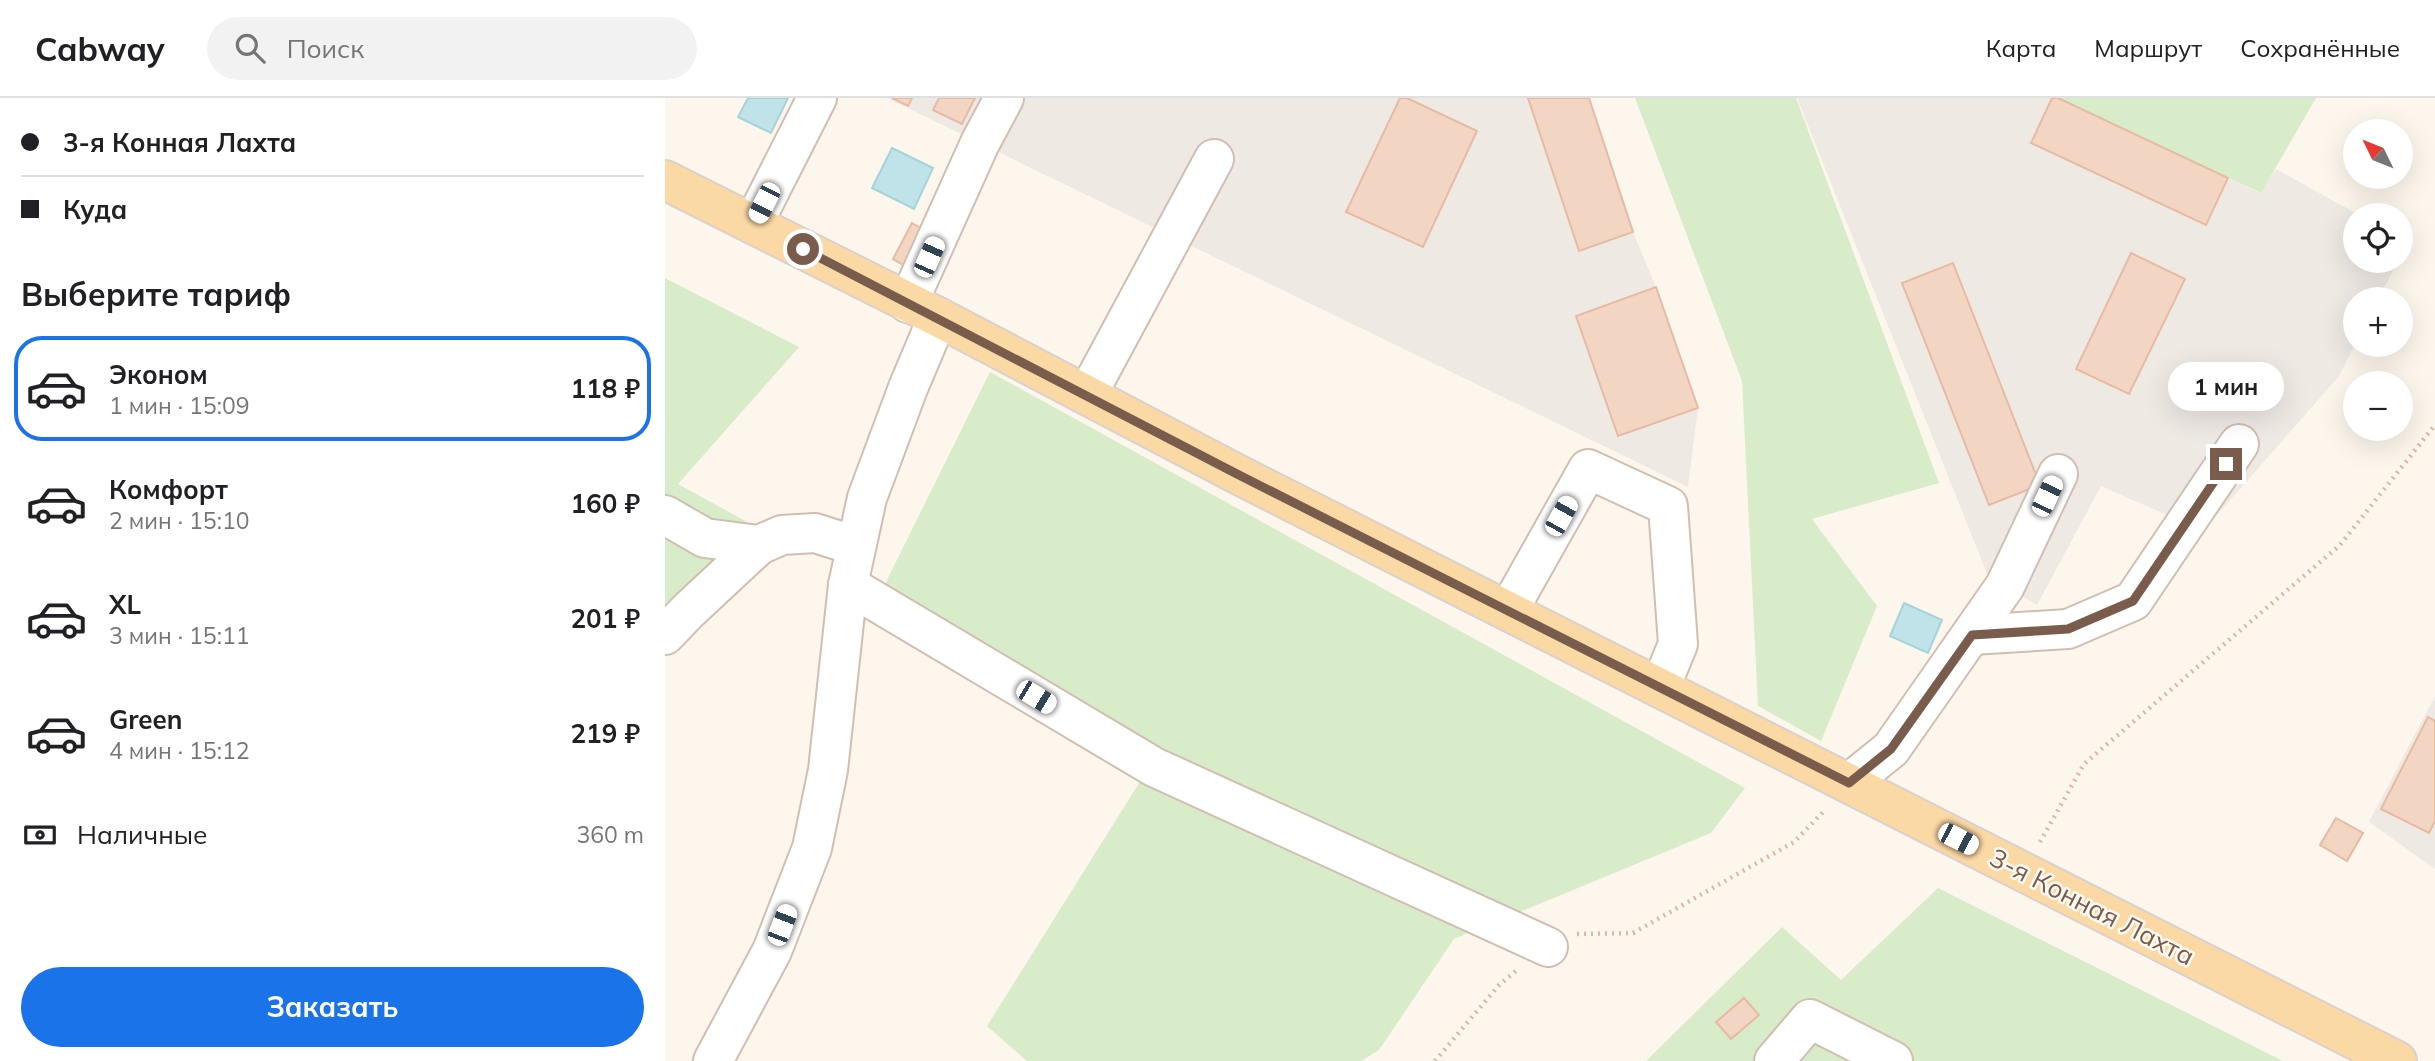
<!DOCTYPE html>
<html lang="ru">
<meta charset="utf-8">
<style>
:root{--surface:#fff;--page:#f2f2f2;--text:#202124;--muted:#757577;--line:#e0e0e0;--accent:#1a73e8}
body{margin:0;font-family:Mulish,sans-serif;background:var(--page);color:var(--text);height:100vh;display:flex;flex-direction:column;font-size:26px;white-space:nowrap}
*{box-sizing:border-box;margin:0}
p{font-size:23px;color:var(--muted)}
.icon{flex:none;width:38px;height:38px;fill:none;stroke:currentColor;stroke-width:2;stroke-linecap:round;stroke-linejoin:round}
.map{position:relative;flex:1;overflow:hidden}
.details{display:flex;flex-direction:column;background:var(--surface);width:665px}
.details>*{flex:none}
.banner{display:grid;align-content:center;height:154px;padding:0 21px;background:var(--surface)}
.needle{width:46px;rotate:313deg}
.tools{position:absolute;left:1678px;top:21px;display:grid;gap:14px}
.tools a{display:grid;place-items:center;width:70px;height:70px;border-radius:50%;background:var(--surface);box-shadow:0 7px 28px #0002;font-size:35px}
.end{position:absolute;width:32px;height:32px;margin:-16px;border:9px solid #7a5c4d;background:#fff;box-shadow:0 0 0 4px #fff}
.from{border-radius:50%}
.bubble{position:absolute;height:49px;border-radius:24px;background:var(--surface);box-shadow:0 7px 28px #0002;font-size:23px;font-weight:700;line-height:49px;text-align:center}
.car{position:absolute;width:21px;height:42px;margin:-21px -10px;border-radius:9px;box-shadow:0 0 5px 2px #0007;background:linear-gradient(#fff 24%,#345 0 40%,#fff 0 76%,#345 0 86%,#fff 0)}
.banner b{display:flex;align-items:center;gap:24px;height:66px;font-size:26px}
.banner b+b{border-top:2px solid var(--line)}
.banner i{width:18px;height:18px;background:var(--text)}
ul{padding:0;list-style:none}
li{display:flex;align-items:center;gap:21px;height:105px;margin:0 14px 10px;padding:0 7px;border:4px solid transparent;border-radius:28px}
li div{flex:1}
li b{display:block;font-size:26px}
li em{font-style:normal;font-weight:700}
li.current{border-color:var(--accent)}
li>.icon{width:63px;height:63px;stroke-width:1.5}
h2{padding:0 21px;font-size:32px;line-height:84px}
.pay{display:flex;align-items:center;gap:18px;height:77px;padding:0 21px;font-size:26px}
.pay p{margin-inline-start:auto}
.button{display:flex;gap:14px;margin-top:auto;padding:14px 21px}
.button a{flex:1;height:80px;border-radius:42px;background:var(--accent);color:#fff;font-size:28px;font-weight:700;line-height:80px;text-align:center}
header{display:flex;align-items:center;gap:42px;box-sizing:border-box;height:98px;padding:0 35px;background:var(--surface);border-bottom:2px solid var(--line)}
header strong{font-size:33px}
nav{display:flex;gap:38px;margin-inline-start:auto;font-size:24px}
.search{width:490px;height:63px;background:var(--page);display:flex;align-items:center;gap:18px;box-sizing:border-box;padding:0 24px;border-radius:38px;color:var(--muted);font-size:26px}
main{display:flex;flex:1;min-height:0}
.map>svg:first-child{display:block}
.industrial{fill:#efe9e4}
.green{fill:#d8ecc9}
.water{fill:#bfe3e8;stroke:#a5d3da;stroke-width:2}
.building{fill:#f3d5c3;stroke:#e6bba3;stroke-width:2}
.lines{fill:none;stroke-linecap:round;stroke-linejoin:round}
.minor-casing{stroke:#d1beb0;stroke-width:42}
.major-casing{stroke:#dad1cd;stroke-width:42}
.path{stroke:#d9b8a5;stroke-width:4.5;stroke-dasharray:2 5;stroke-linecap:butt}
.minor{stroke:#fff;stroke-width:38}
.major{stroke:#fbd9a5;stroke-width:38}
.route{stroke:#7a5c4d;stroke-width:9}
.labels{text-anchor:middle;stroke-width:5;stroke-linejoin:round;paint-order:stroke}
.street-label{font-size:26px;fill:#7a5c4d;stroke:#fffaf3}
</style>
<header>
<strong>Cabway</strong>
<div class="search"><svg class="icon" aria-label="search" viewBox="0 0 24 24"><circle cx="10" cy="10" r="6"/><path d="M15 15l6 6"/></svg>Поиск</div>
<nav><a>Карта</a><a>Маршрут</a><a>Сохранённые</a></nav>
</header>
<main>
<section class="details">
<div class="banner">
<b><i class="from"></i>3-я Конная Лахта</b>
<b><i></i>Куда</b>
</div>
<h2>Выберите тариф</h2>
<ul>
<li class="current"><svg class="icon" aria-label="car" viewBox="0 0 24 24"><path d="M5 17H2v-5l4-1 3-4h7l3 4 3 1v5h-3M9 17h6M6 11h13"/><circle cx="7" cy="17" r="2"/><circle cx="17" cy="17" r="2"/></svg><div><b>Эконом</b><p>1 мин · 15:09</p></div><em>118 ₽</em></li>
<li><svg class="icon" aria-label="car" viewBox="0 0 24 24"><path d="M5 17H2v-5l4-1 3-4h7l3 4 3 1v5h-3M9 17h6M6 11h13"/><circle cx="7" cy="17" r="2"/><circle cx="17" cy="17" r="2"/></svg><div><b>Комфорт</b><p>2 мин · 15:10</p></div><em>160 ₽</em></li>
<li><svg class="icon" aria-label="car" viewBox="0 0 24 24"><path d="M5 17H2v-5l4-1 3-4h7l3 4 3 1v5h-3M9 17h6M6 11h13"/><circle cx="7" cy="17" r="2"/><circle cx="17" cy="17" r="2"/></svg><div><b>XL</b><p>3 мин · 15:11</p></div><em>201 ₽</em></li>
<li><svg class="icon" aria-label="car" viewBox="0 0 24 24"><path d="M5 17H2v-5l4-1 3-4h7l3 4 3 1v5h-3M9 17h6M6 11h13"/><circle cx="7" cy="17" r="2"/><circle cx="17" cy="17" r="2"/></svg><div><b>Green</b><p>4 мин · 15:12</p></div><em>219 ₽</em></li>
</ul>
<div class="pay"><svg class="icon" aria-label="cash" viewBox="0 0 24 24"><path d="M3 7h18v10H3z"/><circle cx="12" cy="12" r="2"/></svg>Наличные<p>360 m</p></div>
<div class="button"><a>Заказать</a></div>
</section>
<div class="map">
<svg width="1770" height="963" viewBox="0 0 1770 963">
<rect width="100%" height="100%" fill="#fdf6ec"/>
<g class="industrial">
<path d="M222 0H924L968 134 991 189 1033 310 1023 389Z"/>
<path d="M1132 0H1393L1595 95 1611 71 1694 117H1690V163H1733L1713 201H1690V246L1674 278 1538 433 1436 388 1372 507 1323 478Z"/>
<path d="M1770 598V771L1704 724Z"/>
</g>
<g class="green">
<path d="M970 0H1131L1274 385 1147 421 1212 508 1156 643 1093 608 1077 283Z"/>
<path d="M1393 0H1651L1596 95Z"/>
<path d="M0 180 134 249 13 386 82 424 0 521Z"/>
<path d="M325 274 1080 690 1046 735 789 841 714 952 696 963H362L322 928 491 658 219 488Z"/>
<path d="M1273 790 1618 963H981L1117 829 1176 882Z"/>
</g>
<g class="water">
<path d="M83 0H123L106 35 73 19Z"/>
<path d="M227 50 268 70 249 111 207 90Z"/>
<path d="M1239 505 1277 522 1263 555 1225 538Z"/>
</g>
<g class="building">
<path d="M227 0H247L243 8Z"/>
<path d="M274 0H310L297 26 268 12Z"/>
<path d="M735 0H742L812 33 758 149 681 114Z"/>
<path d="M863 0H924L968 134 914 153Z"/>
<path d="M1387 0H1393L1563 80 1541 127 1366 45Z"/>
<path d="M247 125 261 133 242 169 228 161Z"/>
<path d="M1466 155 1520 181 1464 296 1411 271Z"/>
<path d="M1288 165 1375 387 1324 407 1237 185Z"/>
<path d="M991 189 1033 310 953 338 911 218Z"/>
<path d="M1763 619 1770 623V723L1764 735 1716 711Z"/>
<path d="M1671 720 1698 735 1682 763 1655 747Z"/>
<path d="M1079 900 1094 917 1066 941 1051 924Z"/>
</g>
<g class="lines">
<defs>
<g id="minor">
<path d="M88 126 152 0"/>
<path d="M243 205 315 45 339 0"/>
<path d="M422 297 549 61"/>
<path d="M0 417 40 440 94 447"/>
<path d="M183 487 489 669 883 849"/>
<path d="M843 513 923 371 1003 408 1013 546 995 590"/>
<path d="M0 537 23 513 94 447 117 437 150 435 191 448"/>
<path d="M1307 537 1403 531 1468 503 1574 346"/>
<path d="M1184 685 1226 651 1340 488 1393 376"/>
<path d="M48 963 107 853 147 750 163 672 183 487 202 400 243 290 273 219"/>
<path d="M1109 963 1145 921 1228 963"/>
</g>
<path id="major" d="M0 82 273 219 572 376 1732 963"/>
</defs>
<use href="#minor" class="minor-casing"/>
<use href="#major" class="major-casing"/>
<g class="path">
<path d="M1375 744 1419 666 1675 447 1770 327"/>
<path d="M912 836 968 835 1129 744 1160 712"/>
<path d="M770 963 834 887 851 873"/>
</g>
<use href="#minor" class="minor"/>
<use href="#major" class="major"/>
</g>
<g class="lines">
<path class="route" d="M138 151 572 376 1184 685 1226 651 1307 537 1403 531 1468 503 1561 366"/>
</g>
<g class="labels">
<g class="street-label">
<text transform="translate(1427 809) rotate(27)" y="9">3-я Конная Лахта</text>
</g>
</g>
</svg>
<div class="tools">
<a><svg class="needle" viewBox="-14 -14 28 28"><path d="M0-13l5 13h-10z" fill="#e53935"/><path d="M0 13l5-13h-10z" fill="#757577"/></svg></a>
<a><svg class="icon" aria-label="locate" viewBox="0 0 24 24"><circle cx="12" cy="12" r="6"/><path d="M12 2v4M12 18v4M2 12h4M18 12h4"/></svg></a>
<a>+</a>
<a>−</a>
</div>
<i class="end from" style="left:138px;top:151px"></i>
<i class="end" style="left:1561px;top:366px"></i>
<div class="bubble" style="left:1503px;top:264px;width:116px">1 мин</div>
<i class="car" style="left:99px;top:105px;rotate:207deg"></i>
<i class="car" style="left:264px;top:159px;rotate:24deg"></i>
<i class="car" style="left:1382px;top:398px;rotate:25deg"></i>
<i class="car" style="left:896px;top:418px;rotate:29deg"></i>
<i class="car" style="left:371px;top:599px;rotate:121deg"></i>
<i class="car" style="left:1293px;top:741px;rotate:117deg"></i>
<i class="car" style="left:117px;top:827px;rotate:21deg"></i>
</div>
</main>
